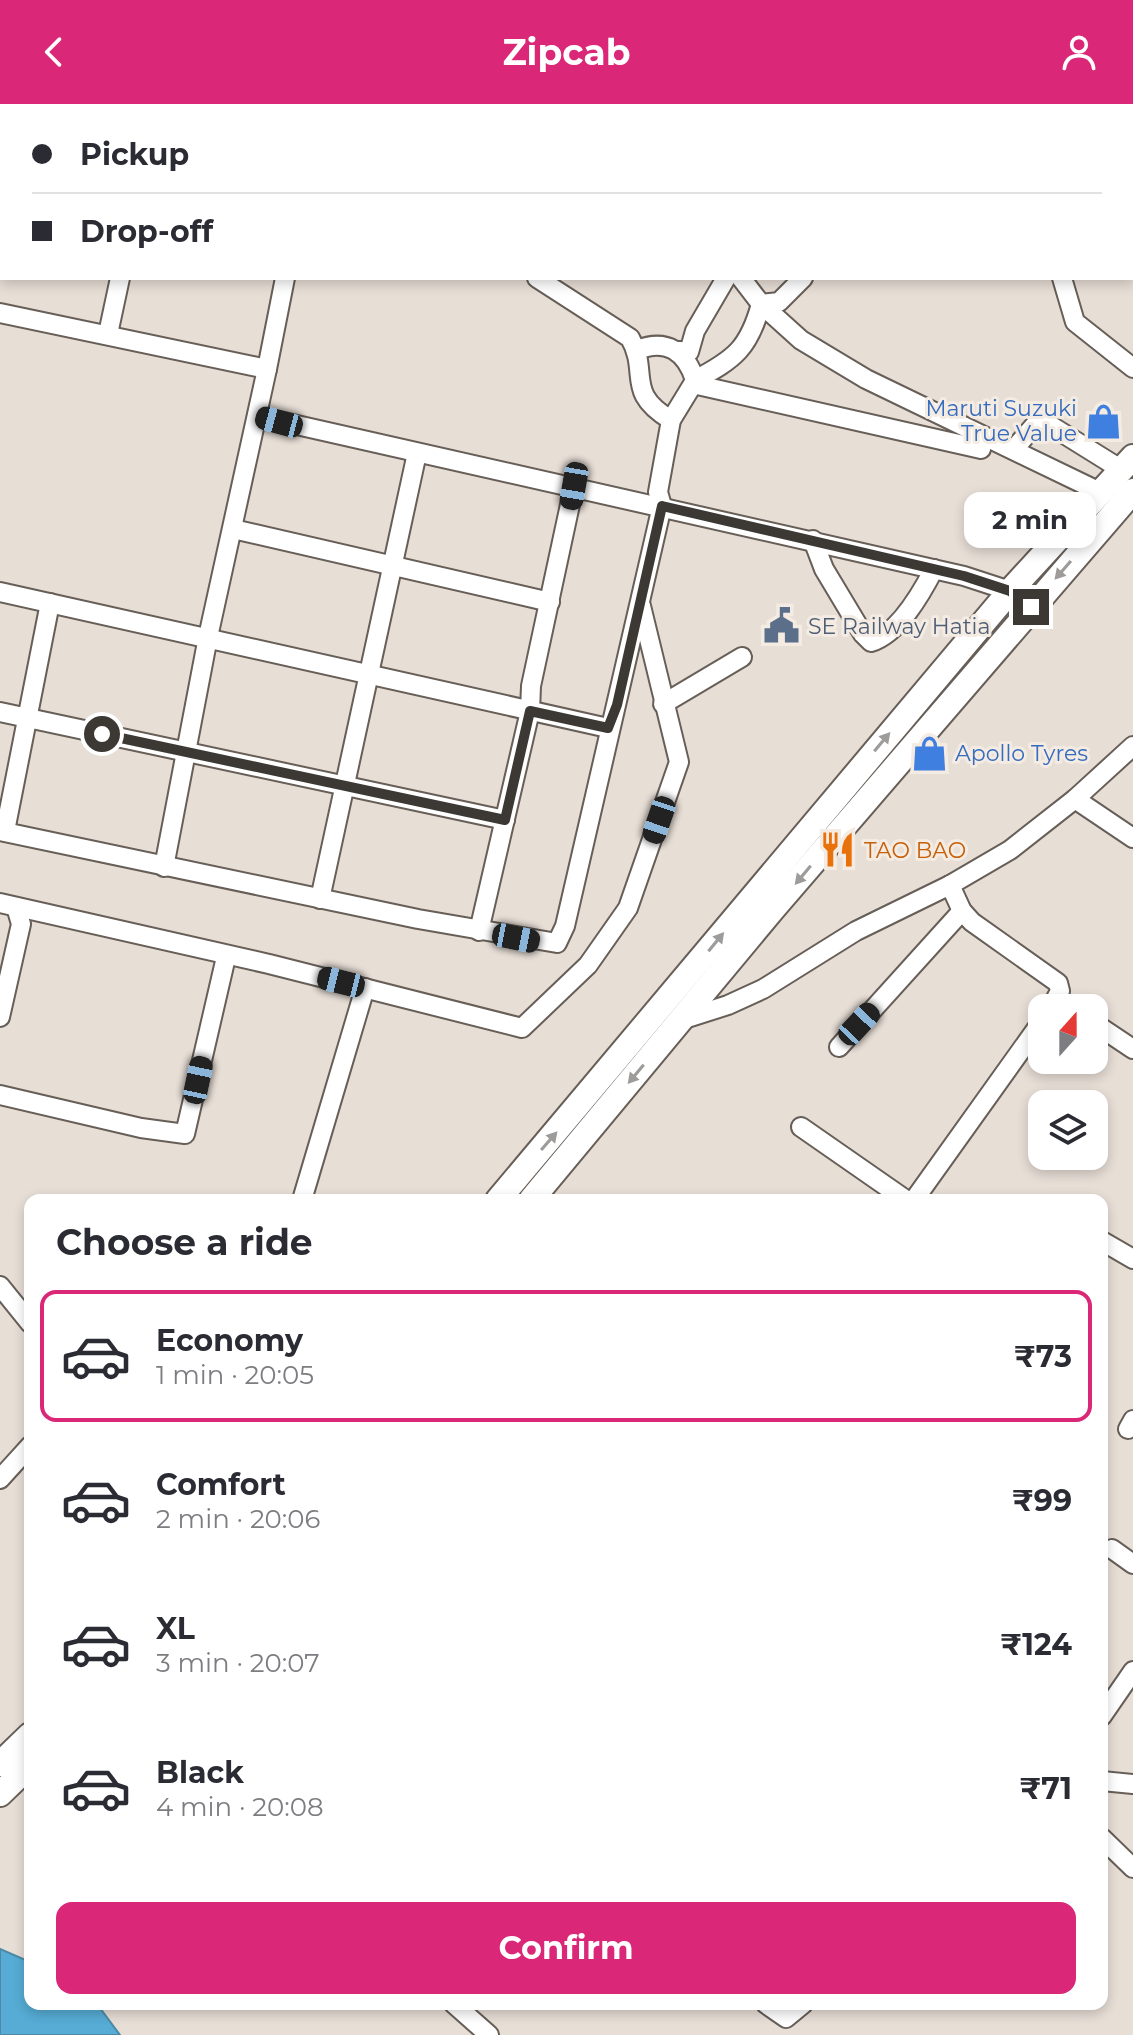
<!DOCTYPE html>
<meta charset="utf-8">
<style>
:root{--surface:#fff;--page:#f2f2f3;--text:#2b2b33;--muted:#7c7c81;--line:#e1e1e2;--accent:#db2777}
body{margin:0;font-family:Montserrat,sans-serif;background:var(--page);color:var(--text);height:100vh;display:flex;flex-direction:column;font-size:30px;white-space:nowrap}
*{box-sizing:border-box;margin:0}
p{font-size:26px;color:var(--muted)}
.icon{flex:none;width:44px;height:44px;fill:none;stroke:currentColor;stroke-width:2;stroke-linecap:round;stroke-linejoin:round}
.map{position:relative;flex:1;overflow:hidden}
.side{position:absolute;left:24px;top:1090px;width:1084px;height:816px;display:flex;flex-direction:column;background:var(--surface);border-radius:16px;box-shadow:0 4px 12px #0003}
.side>*{flex:none}
.banner{position:absolute;left:0px;top:0px;width:1134px;height:176px;box-shadow:0 4px 12px #0003;display:grid;align-content:center;height:176px;padding:0 32px;background:var(--surface)}
.needle{width:52px;rotate:21deg}
.buttons{position:absolute;left:1028px;top:890px;display:grid;gap:16px}
.buttons a{display:grid;place-items:center;width:80px;height:80px;border-radius:16px;background:var(--surface);box-shadow:0 4px 12px #0003;font-size:40px}
.end{position:absolute;width:36px;height:36px;margin:-18px;border:10px solid #3c3935;background:#fff;box-shadow:0 0 0 4px #fff}
.from{border-radius:50%}
.bubble{position:absolute;height:56px;border-radius:16px;background:var(--surface);box-shadow:0 4px 12px #0003;font-size:26px;font-weight:700;line-height:56px;text-align:center}
.car{position:absolute;width:24px;height:48px;margin:-24px -12px;border-radius:10px;box-shadow:0 0 6px 2px #0007;background:linear-gradient(#222 24%,#8ab4d8 0 40%,#222 0 76%,#8ab4d8 0 86%,#222 0)}
.banner b{display:flex;align-items:center;gap:28px;height:76px;font-size:30px}
.banner b+b{border-top:2px solid var(--line)}
.banner i{width:20px;height:20px;background:var(--text)}
ul{padding:0;list-style:none}
li{display:flex;align-items:center;gap:24px;height:132px;margin:0 16px 12px;padding:0 16px;border:4px solid transparent;border-radius:16px}
li div{flex:1}
li b{display:block;font-size:30px}
li em{font-style:normal;font-weight:700}
li.on{border-color:var(--accent)}
li>.icon{width:72px;height:72px;stroke-width:1.5}
h2{padding:0 32px;font-size:36px;line-height:96px}
.cta{display:flex;gap:16px;margin-top:auto;padding:16px 32px}
.cta a{flex:1;height:92px;border-radius:16px;background:var(--accent);color:#fff;font-size:32px;font-weight:700;line-height:92px;text-align:center}
header{display:flex;justify-content:space-between;align-items:center;height:104px;padding:0 32px;background:var(--accent);color:#fff;font-size:36px;font-weight:700}
.map>svg:first-child{display:block}
.water{fill:#56acd5;stroke:#4e8aa5;stroke-width:2}
.lines{fill:none;stroke-linecap:round;stroke-linejoin:round}
.minor-casing{stroke:#665e57;stroke-width:22}
.major-casing{stroke:#665e57;stroke-width:28}
.minor{stroke:#fff;stroke-width:18}
.major{stroke:#fff;stroke-width:24}
.oneway{fill:#9e9c9a}
.route{stroke:#3c3935;stroke-width:10}
.labels{text-anchor:middle;stroke-width:6;stroke-linejoin:round;paint-order:stroke}
.shop-label{font-size:22px;fill:#366cbe;stroke:#f4ebe3;text-anchor:end}
.service-label{font-size:22px;fill:#4e5e75;stroke:#f4ebe3;text-anchor:start}
.food-label{font-size:22px;fill:#c56008;stroke:#f4ebe3;text-anchor:start}
</style>
<header><svg class="icon" aria-label="back" viewBox="0 0 24 24"><path d="M15 5l-7 7 7 7"/></svg>Zipcab<svg class="icon" aria-label="person" viewBox="0 0 24 24"><circle cx="12" cy="8" r="4"/><path d="M4 21q1-7 8-7t8 7"/></svg></header>
<div class="map">
<svg width="1133" height="1931" viewBox="0 0 1133 1931">
<rect width="100%" height="100%" fill="#e7ded6"/>
<path class="water" d="M0 1845 30 1858V1900H97L120 1931H0Z"/>
<g class="lines">
<defs>
<g id="minor">
<path d="M219 0 222 2"/>
<path d="M397 0 399 2"/>
<path d="M283 2 284 0"/>
<path d="M342 2 343 0"/>
<path d="M507 2 509 0"/>
<path d="M679 2 680 0"/>
<path d="M947 2V0"/>
<path d="M0 91H2"/>
<path d="M537 174 630 234C650 269 624 288 671 316"/>
<path d="M741 174 761 200 779 198 803 174"/>
<path d="M1062 174 1075 218 1133 264"/>
<path d="M0 209 267 265 208 533 164 763"/>
<path d="M108 230 120 174"/>
<path d="M637 246C667 234 686 248 695 276 735 255 749 244 761 200L801 236 866 275 1102 389"/>
<path d="M679 247 689 248 695 227 726 174"/>
<path d="M267 265 285 174"/>
<path d="M257 312 964 472 1010 487 1031 503"/>
<path d="M1014 345 1040 315 1122 366"/>
<path d="M233 425 550 498"/>
<path d="M813 436 824 465 863 530 871 538C899 529 921 490 934 465"/>
<path d="M0 488 608 624"/>
<path d="M663 600 742 553"/>
<path d="M0 608 505 716"/>
<path d="M1075 695 1133 734"/>
<path d="M0 727 418 815 557 839 565 822 662 402 658 388 671 316 693 280 981 345"/>
<path d="M5 727 50 499"/>
<path d="M950 781 962 807 972 818 1058 879 1060 887 1051 904"/>
<path d="M320 795 417 349"/>
<path d="M0 799 269 860 522 924 588 861 628 804 679 658 641 502"/>
<path d="M479 827 530 607 531 582 574 382"/>
<path d="M0 913 21 820 16 803"/>
<path d="M681 916 728 901 763 885 856 827 950 781 1010 746 1075 695 1133 642"/>
<path d="M1094 919 1133 945"/>
<path d="M839 943 962 807"/>
<path d="M0 991 141 1024 185 1030 226 853"/>
<path d="M801 1023 906 1096"/>
<path d="M302 1096 365 884"/>
<path d="M914 1096 1042 917"/>
<path d="M1102 1137 1133 1155"/>
<path d="M0 1182 30 1219"/>
<path d="M1128 1325 1133 1316"/>
<path d="M0 1375 30 1342"/>
<path d="M1112 1445 1133 1460"/>
<path d="M1102 1612 1133 1567"/>
<path d="M1102 1677 1133 1680"/>
<path d="M1102 1734 1133 1764"/>
<path d="M454 1900 489 1931"/>
<path d="M766 1900 786 1914 803 1900"/>
</g>
<g id="major">
<path d="M498 1096 1010 487 1133 353"/>
<path d="M531 1096 772 806 1133 387"/>
<path d="M0 1660 30 1631"/>
<path d="M0 1690 30 1661"/>
</g>
</defs>
<use href="#minor" class="minor-casing"/>
<use href="#major" class="major-casing"/>
<use href="#minor" class="minor"/>
<use href="#major" class="major"/>
</g>
<defs><path id="oneway-solid" d="M-6-.8H1V-3.2L6.5 0L1 3.2V.8H-6Z" transform="scale(2)"/></defs>
<g class="oneway">
<use href="#oneway-solid" transform="translate(1063 466) rotate(131)"/>
<use href="#oneway-solid" transform="translate(882 638) rotate(-50)"/>
<use href="#oneway-solid" transform="translate(803 771) rotate(130)"/>
<use href="#oneway-solid" transform="translate(716 838) rotate(-51)"/>
<use href="#oneway-solid" transform="translate(636 970) rotate(130)"/>
<use href="#oneway-solid" transform="translate(549 1037) rotate(-49)"/>
</g>
<g class="lines">
<path class="route" d="M102 630 505 716 530 607 608 624 617 601 662 402 964 472 1010 487 1031 503"/>
</g>
<defs>
<symbol id="shop-bare" viewBox="-9 -9 18 18"><path d="M-5-2.5h2.3a2.7 3.5 0 0 1 5.4 0H5L5.5 6h-11ZM-1.5-2.5h3a1.5 2.3 0 0 0-3 0Z" fill="#3f7fe0" stroke="#f4ebe3" stroke-width="2.5" paint-order="stroke"/></symbol>
<symbol id="civic-bare" viewBox="-9 -9 18 18"><path d="M-.6-6.5H3V-4.5H.6V-3L4-1V1h2V6H-6V1h2V-1L-.6-3ZM-1.2 2.5V6h2.4V2.5Z" fill="#5c6f8a" stroke="#f4ebe3" stroke-width="2.5" paint-order="stroke"/></symbol>
<symbol id="restaurant-bare" viewBox="-9 -9 18 18"><path d="M-5-6h1v4h1v-4h1v4h1v-4h1v5L-1.5 .5V6h-2V.5L-5-1ZM5-6V6H3V1.5H1.5Q1.5-4 5-6Z" fill="#e8710a" stroke="#f4ebe3" stroke-width="2.5" paint-order="stroke"/></symbol>
</defs>
<g fill-rule="evenodd">
<use href="#shop-bare" x="1078" y="292" width="51" height="51"/>
<use href="#civic-bare" x="756" y="496" width="51" height="51"/>
<use href="#shop-bare" x="904" y="624" width="51" height="51"/>
<use href="#restaurant-bare" x="812" y="720" width="51" height="51"/>
</g>
<g class="labels">
<g class="shop-label">
<text x="1077" y="312">Maruti Suzuki<tspan x="1077" dy="25">True Value</tspan></text>
<text x="955" y="657" text-anchor="start">Apollo Tyres</text>
</g>
<g class="service-label">
<text x="808" y="530">SE Railway Hatia</text>
</g>
<g class="food-label">
<text x="864" y="754">TAO BAO</text>
</g>
</g>
</svg>
<div class="buttons">
<a><svg class="needle" viewBox="-14 -14 28 28"><path d="M0-13l5 13h-10z" fill="#e53935"/><path d="M0 13l5-13h-10z" fill="#7c7c81"/></svg></a>
<a><svg class="icon" aria-label="layers" viewBox="0 0 24 24"><path d="M12 4l9 5-9 5-9-5zM3 14l9 5 9-5"/></svg></a>
</div>
<i class="end from" style="left:102px;top:630px"></i>
<i class="end" style="left:1031px;top:503px"></i>
<div class="bubble" style="left:964px;top:388px;width:132px">2 min</div>
<i class="car" style="left:279px;top:318px;rotate:285deg"></i>
<i class="car" style="left:574px;top:382px;rotate:190deg"></i>
<i class="car" style="left:659px;top:716px;rotate:199deg"></i>
<i class="car" style="left:516px;top:834px;rotate:101deg"></i>
<i class="car" style="left:341px;top:878px;rotate:284deg"></i>
<i class="car" style="left:859px;top:920px;rotate:43deg"></i>
<i class="car" style="left:198px;top:976px;rotate:12deg"></i>
<div class="banner">
<b><i class="from"></i>Pickup</b>
<b><i></i>Drop-off</b>
</div>
<section class="side">
<h2>Choose a ride</h2>
<ul>
<li class="on"><svg class="icon" aria-label="car" viewBox="0 0 24 24"><path d="M5 17H2v-5l4-1 3-4h7l3 4 3 1v5h-3M9 17h6M6 11h13"/><circle cx="7" cy="17" r="2"/><circle cx="17" cy="17" r="2"/></svg><div><b>Economy</b><p>1 min · 20:05</p></div><em>₹73</em></li>
<li><svg class="icon" aria-label="car" viewBox="0 0 24 24"><path d="M5 17H2v-5l4-1 3-4h7l3 4 3 1v5h-3M9 17h6M6 11h13"/><circle cx="7" cy="17" r="2"/><circle cx="17" cy="17" r="2"/></svg><div><b>Comfort</b><p>2 min · 20:06</p></div><em>₹99</em></li>
<li><svg class="icon" aria-label="car" viewBox="0 0 24 24"><path d="M5 17H2v-5l4-1 3-4h7l3 4 3 1v5h-3M9 17h6M6 11h13"/><circle cx="7" cy="17" r="2"/><circle cx="17" cy="17" r="2"/></svg><div><b>XL</b><p>3 min · 20:07</p></div><em>₹124</em></li>
<li><svg class="icon" aria-label="car" viewBox="0 0 24 24"><path d="M5 17H2v-5l4-1 3-4h7l3 4 3 1v5h-3M9 17h6M6 11h13"/><circle cx="7" cy="17" r="2"/><circle cx="17" cy="17" r="2"/></svg><div><b>Black</b><p>4 min · 20:08</p></div><em>₹71</em></li>
</ul>
<div class="cta"><a>Confirm</a></div>
</section>
</div>
